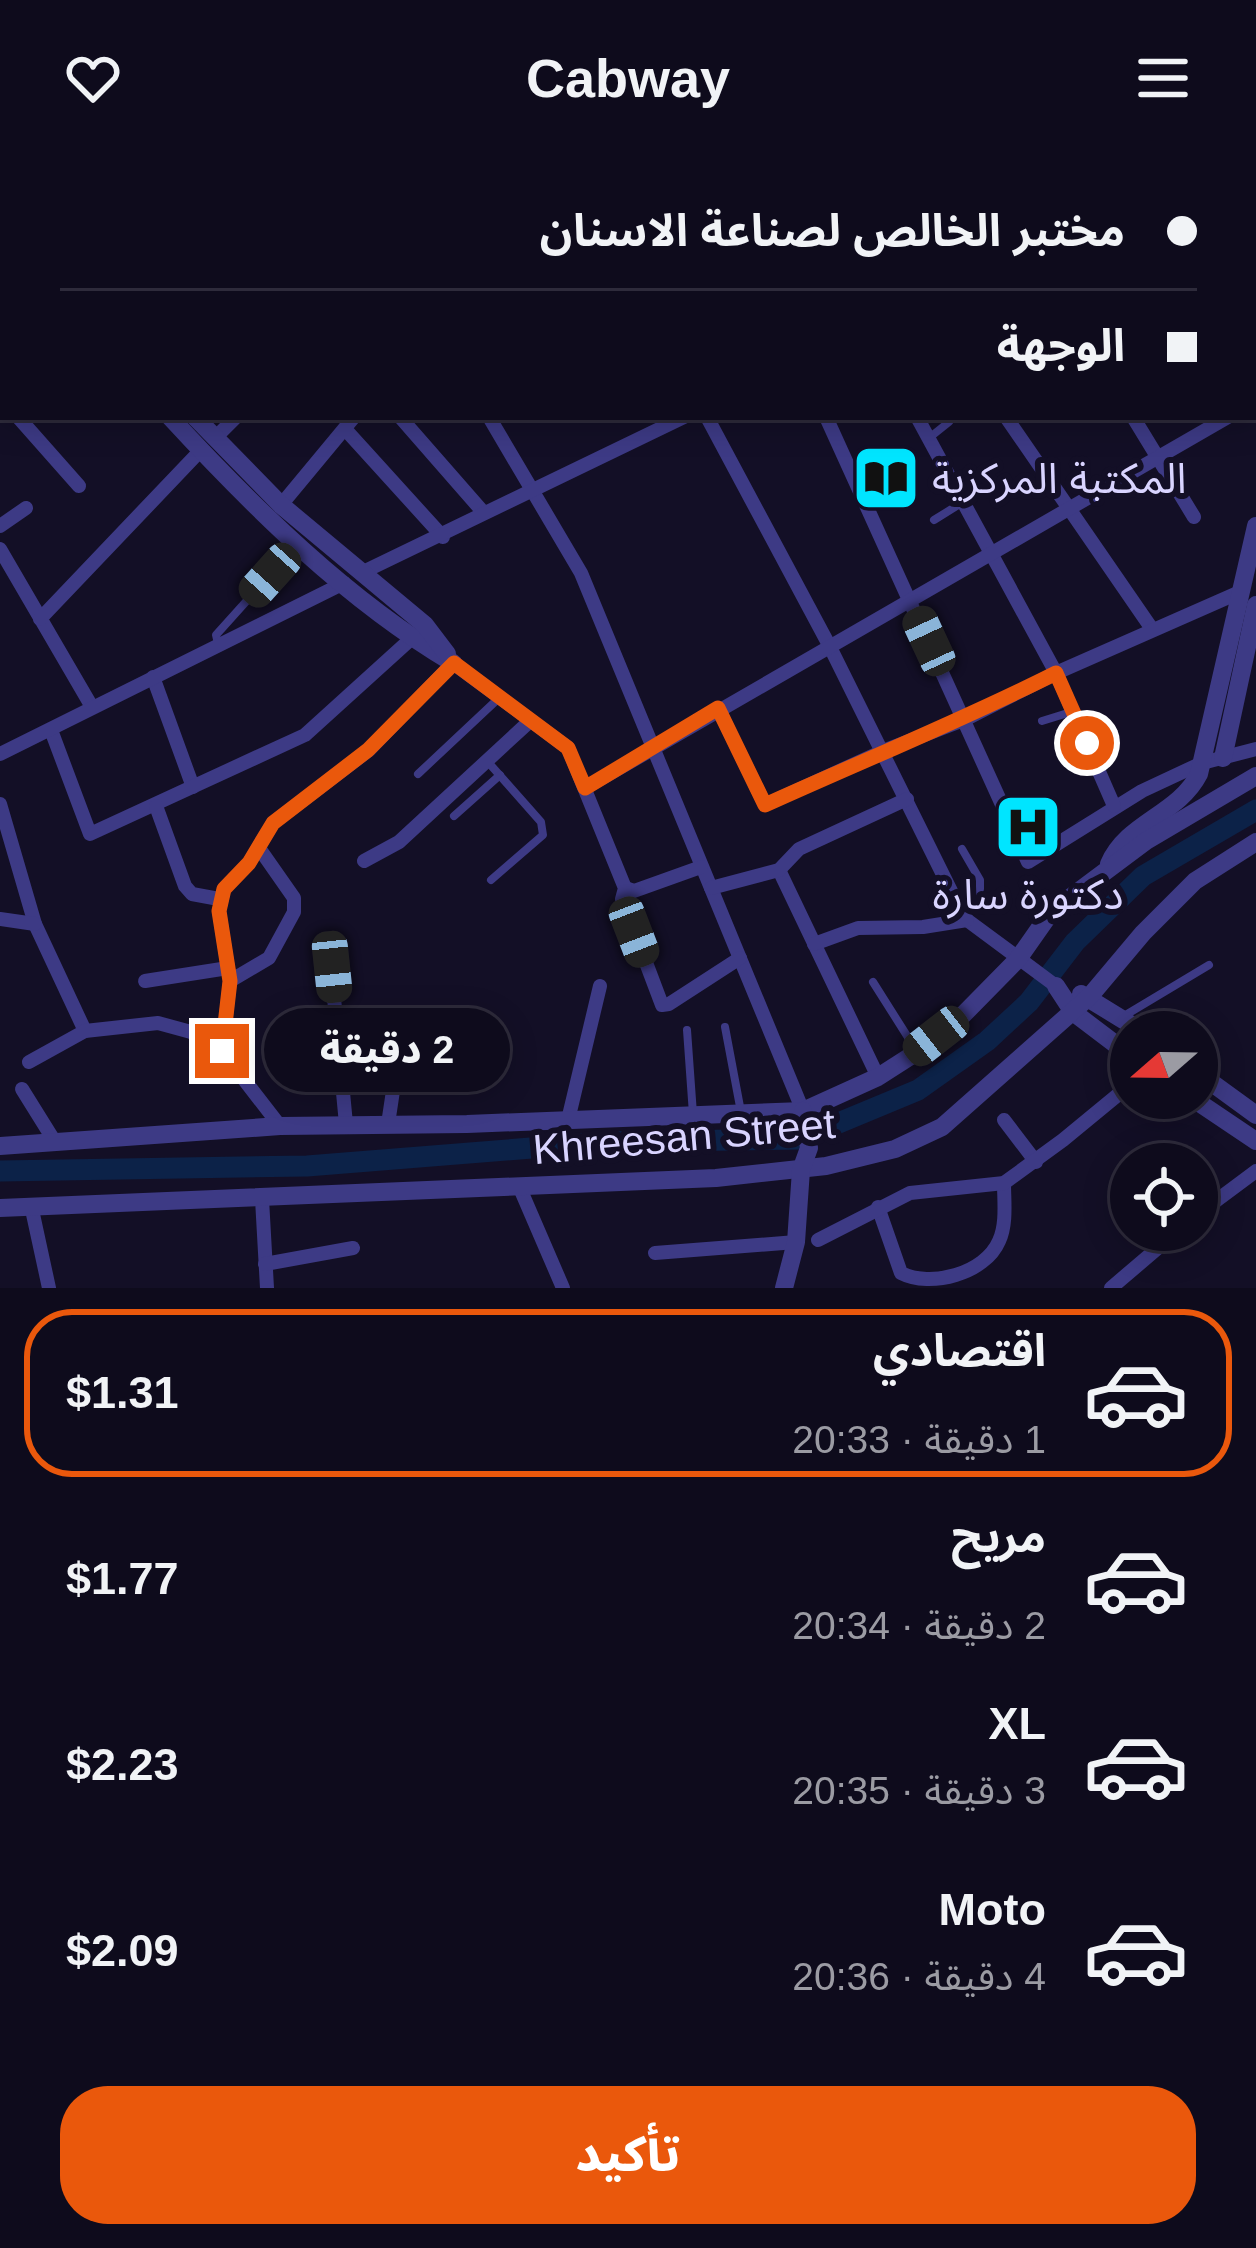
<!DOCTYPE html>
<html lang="ar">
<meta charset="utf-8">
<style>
:root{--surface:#0e0b1c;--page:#1c1929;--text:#f1f3f6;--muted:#9b9ba3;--line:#2e2b3b;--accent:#ea580c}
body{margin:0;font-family:Arial,"Noto Sans Arabic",sans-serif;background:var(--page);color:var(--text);direction:rtl;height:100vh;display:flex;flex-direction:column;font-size:45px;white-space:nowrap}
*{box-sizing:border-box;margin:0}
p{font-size:39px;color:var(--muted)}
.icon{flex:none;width:66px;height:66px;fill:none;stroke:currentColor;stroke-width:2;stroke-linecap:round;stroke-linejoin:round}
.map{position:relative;height:1132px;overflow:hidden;direction:ltr}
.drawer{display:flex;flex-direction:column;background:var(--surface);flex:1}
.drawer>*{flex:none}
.banner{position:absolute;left:0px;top:0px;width:1257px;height:264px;box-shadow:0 6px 30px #0003,0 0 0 3px var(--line);direction:rtl;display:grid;align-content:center;height:264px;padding:0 60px;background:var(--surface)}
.needle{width:78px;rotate:250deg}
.controls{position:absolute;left:1110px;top:855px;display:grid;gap:24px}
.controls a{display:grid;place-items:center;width:108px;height:108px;border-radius:50%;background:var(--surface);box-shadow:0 6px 30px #0003,0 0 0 3px var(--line);font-size:60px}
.end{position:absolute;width:54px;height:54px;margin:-27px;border:15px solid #ea580c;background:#fff;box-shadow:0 0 0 6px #fff}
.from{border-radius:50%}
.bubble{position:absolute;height:84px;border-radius:42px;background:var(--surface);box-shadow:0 6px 30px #0003,0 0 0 3px var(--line);font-size:39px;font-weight:800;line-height:84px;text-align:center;direction:rtl}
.car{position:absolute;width:36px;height:72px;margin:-36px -18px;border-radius:15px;box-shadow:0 0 9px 3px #0007;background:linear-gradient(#222 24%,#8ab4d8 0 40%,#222 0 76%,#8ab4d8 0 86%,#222 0)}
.banner b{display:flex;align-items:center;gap:42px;height:114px;font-size:45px}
.banner b+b{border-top:3px solid var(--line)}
.banner i{width:30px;height:30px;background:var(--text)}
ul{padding:21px 0 0;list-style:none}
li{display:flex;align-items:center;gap:36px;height:168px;margin:0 24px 18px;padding:0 36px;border:6px solid transparent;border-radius:48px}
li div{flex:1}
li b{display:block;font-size:45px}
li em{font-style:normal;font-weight:800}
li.selected{border-color:var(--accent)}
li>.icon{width:108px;height:108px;stroke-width:1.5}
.cta{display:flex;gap:24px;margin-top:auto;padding:24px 60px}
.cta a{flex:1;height:138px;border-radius:48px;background:var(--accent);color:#fff;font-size:48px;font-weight:800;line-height:138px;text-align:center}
header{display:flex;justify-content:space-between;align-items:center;height:156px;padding:0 60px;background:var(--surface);font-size:54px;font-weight:800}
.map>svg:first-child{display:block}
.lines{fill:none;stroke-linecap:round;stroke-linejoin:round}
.river{stroke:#0c2248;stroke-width:21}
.service{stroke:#3d3a85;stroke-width:8}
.minor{stroke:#3d3a85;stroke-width:14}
.tertiary{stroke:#3d3a85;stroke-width:18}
.route{stroke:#ea580c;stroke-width:15}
.labels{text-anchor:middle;stroke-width:12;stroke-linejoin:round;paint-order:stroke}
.poi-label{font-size:42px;fill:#d9d4ff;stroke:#130f26;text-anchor:start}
.street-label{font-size:42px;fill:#d9d4ff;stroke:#130f26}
</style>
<header><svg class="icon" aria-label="menu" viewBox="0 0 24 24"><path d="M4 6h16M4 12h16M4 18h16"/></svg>Cabway<svg class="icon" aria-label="heart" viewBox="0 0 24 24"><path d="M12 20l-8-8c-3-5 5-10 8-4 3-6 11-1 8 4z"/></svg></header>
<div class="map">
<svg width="1256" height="1132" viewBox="0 0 1256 1132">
<rect width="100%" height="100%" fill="#130f26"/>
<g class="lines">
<path class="river" d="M0 1015 307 1010 606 986 800 983 918 934 987 885 1029 846 1075 786 1143 720 1256 654"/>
<g class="service">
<path d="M929 282 949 266"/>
<path d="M934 364 963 346"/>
<path d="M218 488 216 479 296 390"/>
<path d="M1042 565 1071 556"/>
<path d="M488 606 541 666 543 679 491 724"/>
<path d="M418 618 499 542"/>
<path d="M454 660 500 619"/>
<path d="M960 750 980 733V724L962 693"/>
<path d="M873 826 916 894"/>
<path d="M1124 860 1209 809"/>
<path d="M725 871 741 956"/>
<path d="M687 874 693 958"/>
</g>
<g class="minor">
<path d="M286 0 289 3"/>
<path d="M712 0 713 3"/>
<path d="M875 0 876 3"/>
<path d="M427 2 430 0"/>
<path d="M975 2 979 0"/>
<path d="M62 3 65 0"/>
<path d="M219 3 222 0"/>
<path d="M587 3 592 0"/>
<path d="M0 210 3 208"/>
<path d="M0 240 3 244"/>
<path d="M1254 247 1256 246"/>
<path d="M18 261 79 330"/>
<path d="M400 261 484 357"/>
<path d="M489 261 581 417 803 955"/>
<path d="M707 261 829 489 959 751 967 764 1056 830"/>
<path d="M826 261 1028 706 1142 635 1202 607 1256 593"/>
<path d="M917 261 1056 517 1114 650"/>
<path d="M1006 261 1152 473"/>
<path d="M1133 261 1194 361"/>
<path d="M345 273 443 381"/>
<path d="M215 282 236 261"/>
<path d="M281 349 354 261"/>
<path d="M0 370 26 352"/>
<path d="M0 393 92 551"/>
<path d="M361 417 684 261"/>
<path d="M40 463 201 294"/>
<path d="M153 521 193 631"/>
<path d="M718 552 765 649 883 595 966 563 1056 517 1240 436"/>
<path d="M51 574 90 678 305 579 412 482"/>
<path d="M0 598 344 427"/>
<path d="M585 632 1228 261"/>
<path d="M0 648 35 768 85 875"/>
<path d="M156 650 185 730 192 738 219 743"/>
<path d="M364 705 399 686 530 565"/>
<path d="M779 714 878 921"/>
<path d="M625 732 634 735 701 711"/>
<path d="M711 732 779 714 799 693 907 643"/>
<path d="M0 763 35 768"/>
<path d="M814 788 858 772 923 771 967 764"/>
<path d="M329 789 346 968"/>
<path d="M145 825 228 812"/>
<path d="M230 825 269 802 294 756V742L259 692"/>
<path d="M222 895 230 825 219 755 224 733 249 707 273 667 369 594 453 507 568 592 625 732 622 743 662 849 669 848 740 802"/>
<path d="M29 906 85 875 158 867 191 876 222 895 280 970"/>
<path d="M22 933 55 986"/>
<path d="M568 964 600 830"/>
<path d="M1004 964 1036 1006"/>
<path d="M388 968 399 895"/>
<path d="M519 1030 563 1132"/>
<path d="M262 1043 267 1132"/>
<path d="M31 1049 49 1132"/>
<path d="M878 1051 901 1117C930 1132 985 1118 999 1085 1007 1068 1004 1045 1004 1027"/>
<path d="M1197 1059 1256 1015"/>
<path d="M818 1084 910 1037 1004 1027 1063 984 1131 928"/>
<path d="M655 1097 796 1086"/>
<path d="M265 1108 353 1092"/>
<path d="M1111 1132 1179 1074"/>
</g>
<g class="tertiary">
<path d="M1207 0 1210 3"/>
<path d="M1229 3 1231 0"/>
<path d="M0 27 3 31"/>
<path d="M0 55 3 59"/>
<path d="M1254 58 1256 59"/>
<path d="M170 261C254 352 347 444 453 507"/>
<path d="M195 261 281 349 425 469 447 498"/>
<path d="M1223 602 1256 449"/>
<path d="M1109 708C1127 666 1178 659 1199 618L1256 370"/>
<path d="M1056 830 1073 856 1131 900"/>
<path d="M1081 838 1143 876"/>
<path d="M1197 916 1256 959"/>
<path d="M1192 942 1256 985"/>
<path d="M0 990 280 970 467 968 803 955 878 921 917 896 956 866 1018 803 1051 756 1146 685 1256 620"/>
<path d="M0 1052 716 1022 826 1010 895 993 942 971 1090 840 1143 777 1195 725 1256 686"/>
<path d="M784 1132 796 1086 801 1014 809 992 803 955"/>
</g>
</g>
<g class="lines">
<path class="route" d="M222 895 230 825 219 755 224 733 249 707 273 667 368 594 454 507 568 592 585 632 718 552 765 649C862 605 961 565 1056 517L1087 587"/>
</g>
<defs>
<symbol id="library-square" viewBox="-11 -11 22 22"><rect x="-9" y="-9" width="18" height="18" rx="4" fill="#00e5ff" stroke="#130f26"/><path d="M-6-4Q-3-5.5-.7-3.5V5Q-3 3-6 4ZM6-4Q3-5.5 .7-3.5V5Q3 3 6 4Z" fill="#111"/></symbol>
<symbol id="hospital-square" viewBox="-11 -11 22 22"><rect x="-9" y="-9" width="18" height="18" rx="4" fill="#00e5ff" stroke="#130f26"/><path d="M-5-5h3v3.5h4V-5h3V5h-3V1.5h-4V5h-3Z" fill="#111"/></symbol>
</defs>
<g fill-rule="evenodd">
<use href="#library-square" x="848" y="284" width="76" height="76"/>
<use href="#hospital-square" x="990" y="633" width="76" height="76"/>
</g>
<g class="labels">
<g class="poi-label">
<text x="932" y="337">المكتبة المركزية</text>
<text x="1028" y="753" text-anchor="middle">دكتورة سارة</text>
</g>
<g class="street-label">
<text transform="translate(684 980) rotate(-5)" y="15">Khreesan Street</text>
</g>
</g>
</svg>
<div class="controls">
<a><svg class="needle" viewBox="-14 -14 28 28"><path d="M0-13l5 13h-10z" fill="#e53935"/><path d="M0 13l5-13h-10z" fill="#9b9ba3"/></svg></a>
<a><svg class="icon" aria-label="locate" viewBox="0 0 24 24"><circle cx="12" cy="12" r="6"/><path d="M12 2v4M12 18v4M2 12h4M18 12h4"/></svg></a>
</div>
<i class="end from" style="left:1087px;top:587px"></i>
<i class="end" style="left:222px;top:895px"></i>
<div class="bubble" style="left:264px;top:852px;width:246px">2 دقيقة</div>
<i class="car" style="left:270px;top:419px;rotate:222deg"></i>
<i class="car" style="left:929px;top:485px;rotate:335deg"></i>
<i class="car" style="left:634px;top:776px;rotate:159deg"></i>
<i class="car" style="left:332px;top:811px;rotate:174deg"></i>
<i class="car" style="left:936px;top:880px;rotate:232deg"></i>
<div class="banner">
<b><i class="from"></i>مختبر الخالص لصناعة الاسنان</b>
<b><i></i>الوجهة</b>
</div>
</div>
<section class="drawer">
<ul>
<li class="selected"><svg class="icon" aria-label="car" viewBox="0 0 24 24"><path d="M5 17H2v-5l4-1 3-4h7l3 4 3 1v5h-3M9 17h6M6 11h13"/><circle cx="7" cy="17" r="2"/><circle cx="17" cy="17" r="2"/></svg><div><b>اقتصادي</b><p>1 دقيقة · 20:33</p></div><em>$1.31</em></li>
<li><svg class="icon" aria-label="car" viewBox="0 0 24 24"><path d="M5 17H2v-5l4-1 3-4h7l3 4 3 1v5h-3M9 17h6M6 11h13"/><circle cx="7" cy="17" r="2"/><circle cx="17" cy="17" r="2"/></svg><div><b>مريح</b><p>2 دقيقة · 20:34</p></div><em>$1.77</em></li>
<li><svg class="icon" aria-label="car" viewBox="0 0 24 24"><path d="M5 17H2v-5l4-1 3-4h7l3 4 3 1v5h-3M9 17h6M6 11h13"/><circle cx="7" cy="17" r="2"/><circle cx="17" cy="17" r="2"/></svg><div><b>XL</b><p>3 دقيقة · 20:35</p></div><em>$2.23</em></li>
<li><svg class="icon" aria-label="car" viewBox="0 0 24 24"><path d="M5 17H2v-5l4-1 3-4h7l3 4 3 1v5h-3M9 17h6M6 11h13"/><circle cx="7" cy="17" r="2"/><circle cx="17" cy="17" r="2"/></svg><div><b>Moto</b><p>4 دقيقة · 20:36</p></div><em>$2.09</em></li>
</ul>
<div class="cta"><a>تأكيد</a></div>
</section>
